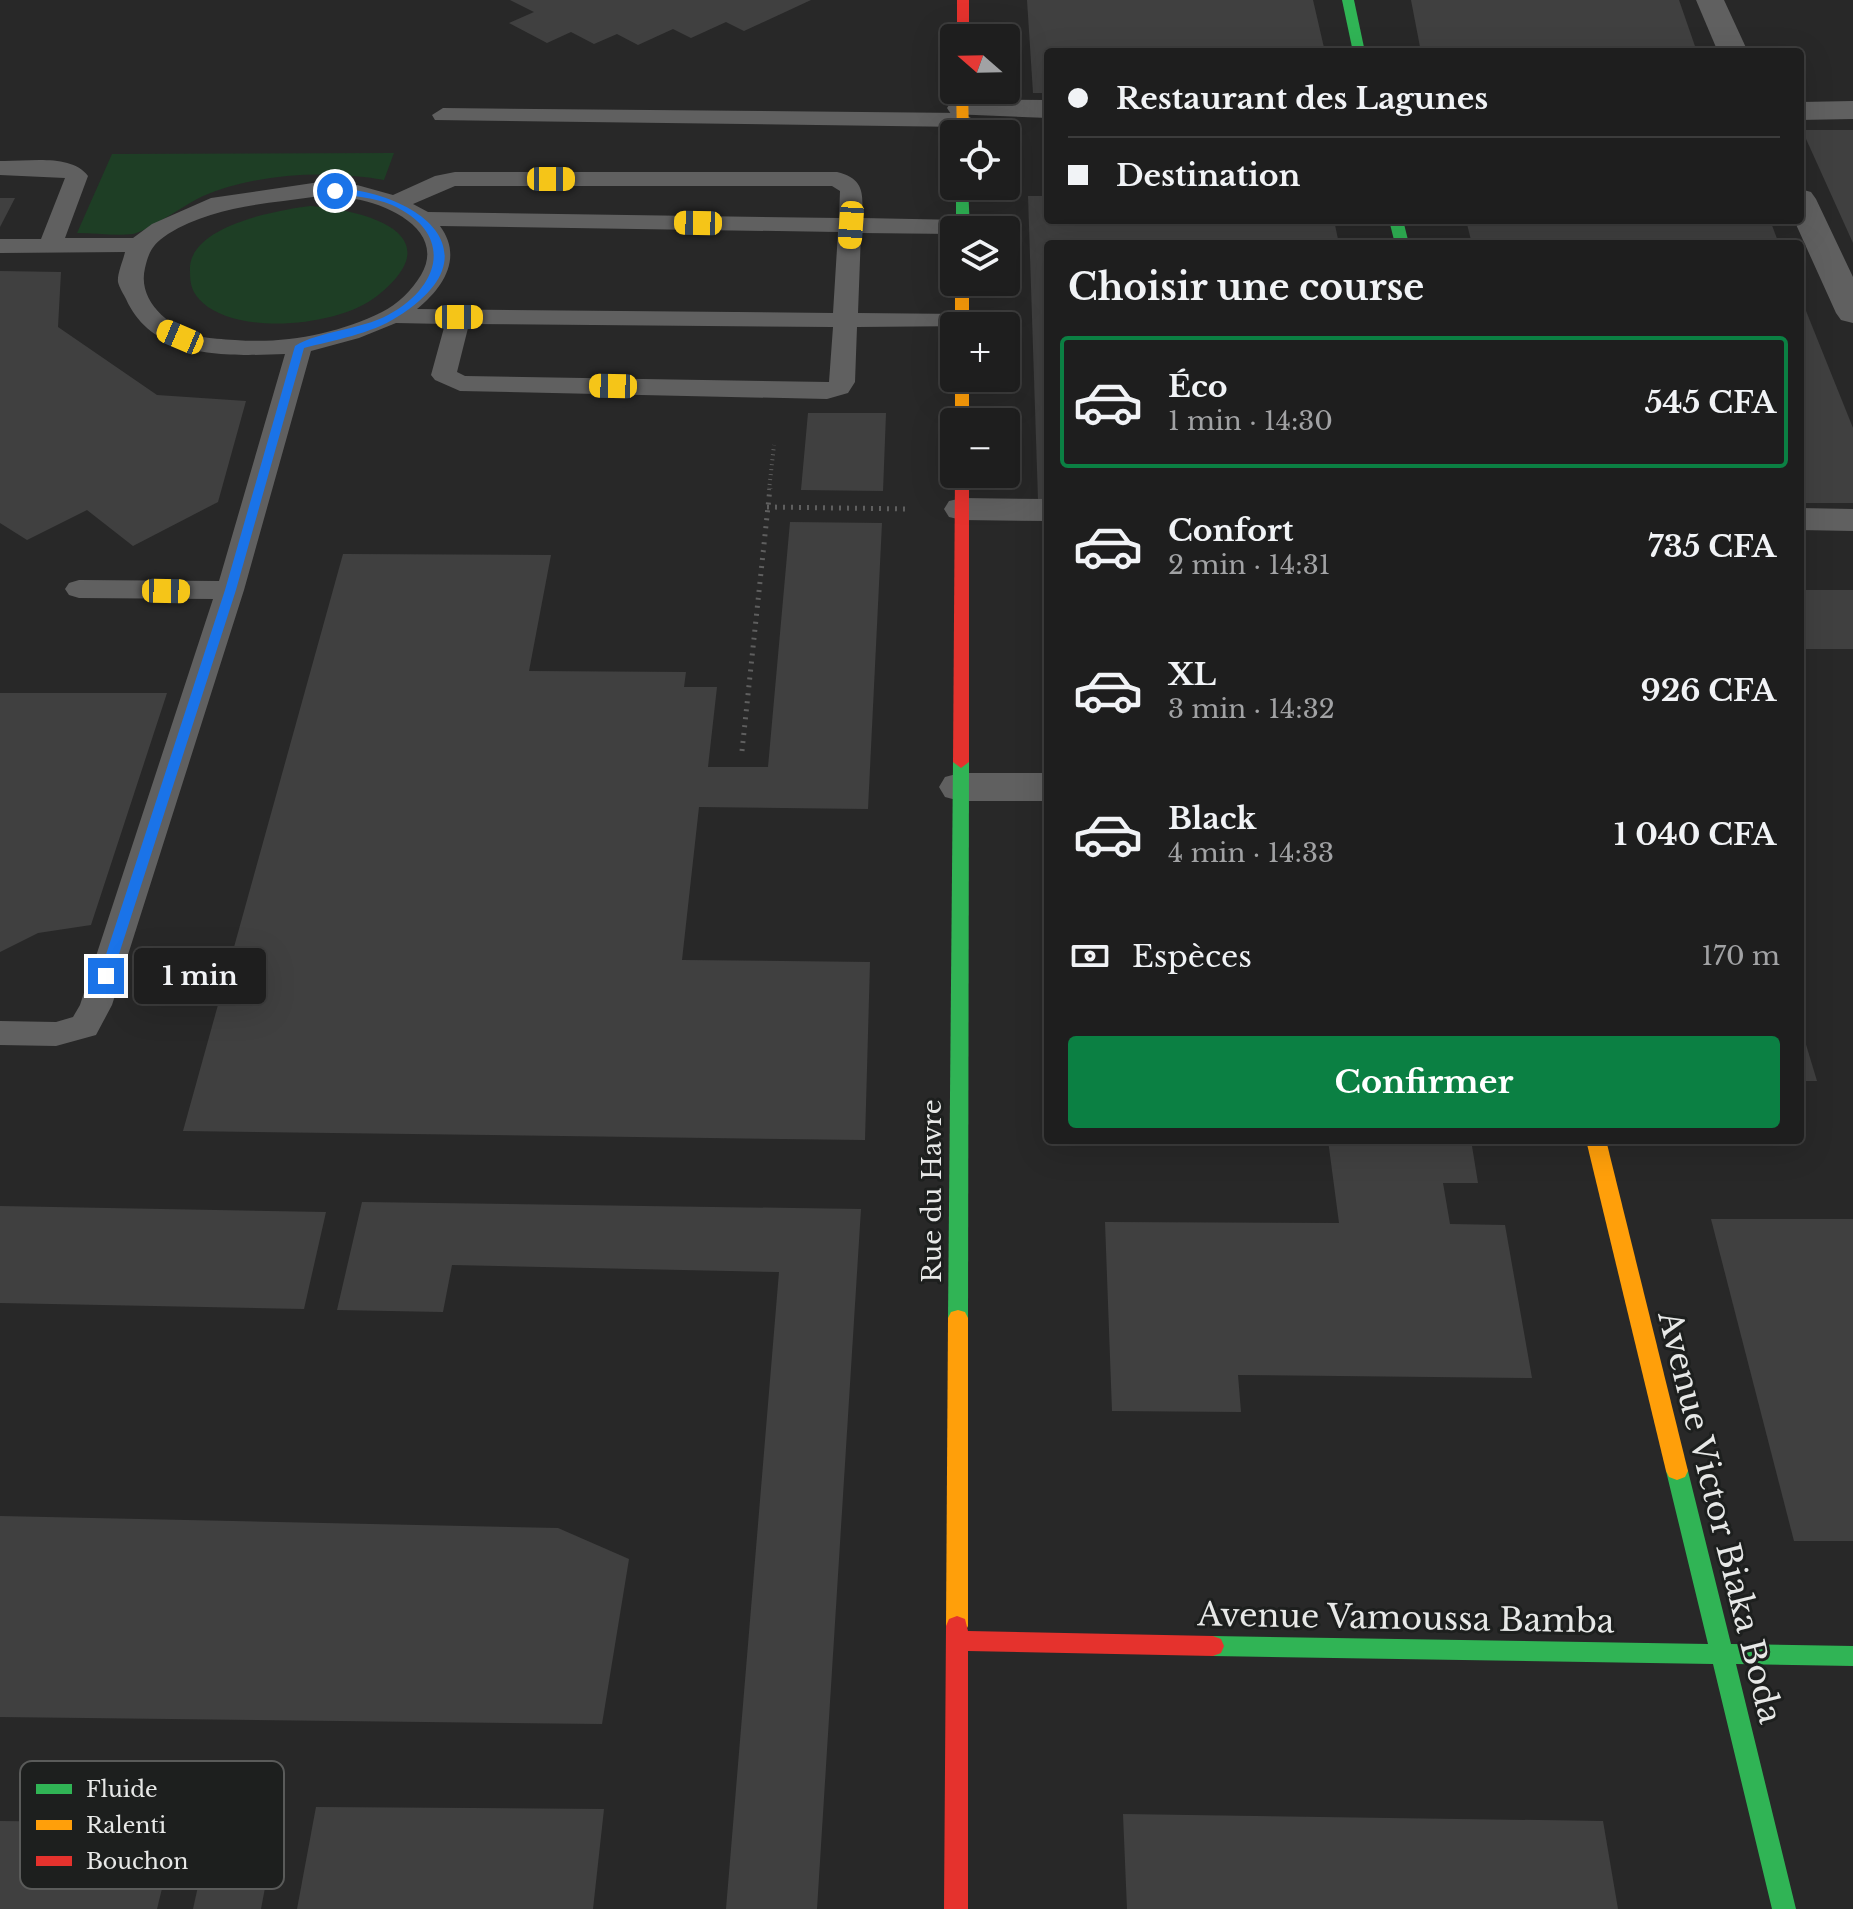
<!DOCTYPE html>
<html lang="fr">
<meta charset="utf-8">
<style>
:root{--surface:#1e1e1e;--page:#262727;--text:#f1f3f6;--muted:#a1a2a4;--line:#3c3c3c;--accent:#0b8043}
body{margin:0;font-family:"Libre Baskerville",serif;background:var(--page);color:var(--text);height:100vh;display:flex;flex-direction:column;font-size:30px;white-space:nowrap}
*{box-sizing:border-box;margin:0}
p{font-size:26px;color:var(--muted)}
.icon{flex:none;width:44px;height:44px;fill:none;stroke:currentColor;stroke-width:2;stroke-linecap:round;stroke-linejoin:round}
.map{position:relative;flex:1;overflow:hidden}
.drawer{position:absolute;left:1044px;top:240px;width:760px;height:904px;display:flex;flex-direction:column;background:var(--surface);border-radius:8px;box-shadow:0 8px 32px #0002,0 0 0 2px var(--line)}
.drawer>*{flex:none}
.hud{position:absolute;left:1044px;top:48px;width:760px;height:176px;border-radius:8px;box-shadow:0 8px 32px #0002,0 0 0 2px var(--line);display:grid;align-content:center;height:176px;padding:0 24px;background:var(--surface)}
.needle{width:52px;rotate:290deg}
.controls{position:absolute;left:940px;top:24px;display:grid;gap:16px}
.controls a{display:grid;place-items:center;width:80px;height:80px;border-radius:8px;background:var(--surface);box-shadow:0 8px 32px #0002,0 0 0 2px var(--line);font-size:40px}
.end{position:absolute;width:36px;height:36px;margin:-18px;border:10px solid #1a73e8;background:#fff;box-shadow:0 0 0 4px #fff}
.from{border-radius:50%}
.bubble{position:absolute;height:56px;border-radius:8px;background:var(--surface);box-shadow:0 8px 32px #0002,0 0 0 2px var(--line);font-size:26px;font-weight:700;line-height:56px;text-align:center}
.car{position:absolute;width:24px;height:48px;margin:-24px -12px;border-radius:10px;box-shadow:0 0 6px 2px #0007;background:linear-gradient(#f5c518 24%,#345 0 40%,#f5c518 0 76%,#345 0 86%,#f5c518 0)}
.hud b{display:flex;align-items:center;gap:28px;height:76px;font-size:30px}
.hud b+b{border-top:2px solid var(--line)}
.hud i{width:20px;height:20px;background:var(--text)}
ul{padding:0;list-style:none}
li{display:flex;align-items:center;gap:24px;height:132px;margin:0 16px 12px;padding:0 8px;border:4px solid transparent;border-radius:8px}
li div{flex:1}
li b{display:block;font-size:30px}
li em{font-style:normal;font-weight:700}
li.current{border-color:var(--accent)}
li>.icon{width:72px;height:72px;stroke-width:1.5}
h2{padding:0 24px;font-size:36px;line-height:96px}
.pay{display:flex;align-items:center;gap:20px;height:88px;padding:0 24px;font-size:30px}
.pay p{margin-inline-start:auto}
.primary-button{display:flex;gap:16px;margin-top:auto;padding:16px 24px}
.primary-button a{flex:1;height:92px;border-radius:8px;background:var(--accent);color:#fff;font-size:32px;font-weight:700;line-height:92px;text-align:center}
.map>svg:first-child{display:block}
.green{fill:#1e3e25}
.building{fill:#404040}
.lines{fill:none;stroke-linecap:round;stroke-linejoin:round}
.path-far1{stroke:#5f5f5f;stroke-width:4;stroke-dasharray:1 4;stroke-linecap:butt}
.path{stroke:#5f5f5f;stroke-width:5;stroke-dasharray:2 6;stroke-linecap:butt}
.lane{fill:#606060;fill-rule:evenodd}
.street{fill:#606060;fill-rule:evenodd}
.fast{fill:#30b455;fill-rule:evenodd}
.slow{fill:#ff9f0a;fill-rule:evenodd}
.jam{fill:#e5322d;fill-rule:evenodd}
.route{fill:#1a73e8}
.labels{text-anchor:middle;stroke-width:6;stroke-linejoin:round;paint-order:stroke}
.street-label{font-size:26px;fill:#e7e8e7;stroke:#1d1f1e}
.near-street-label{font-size:32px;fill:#e7e8e7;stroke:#1d1f1e}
.key{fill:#1d1f1e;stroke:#5a5b5a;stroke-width:2}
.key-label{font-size:22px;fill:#e7e8e7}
</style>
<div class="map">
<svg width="1853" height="1909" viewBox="0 0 1853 1909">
<rect width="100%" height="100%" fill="#282828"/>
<g class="green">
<path d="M394 153 384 180C327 170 257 173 203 196 186 204 146 232 133 234 115 236 95 233 77 233L112 154Z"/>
<path d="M310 206C365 210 455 234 377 296 340 326 240 336 203 303 192 293 190 285 190 271 187 226 278 210 310 206Z"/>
</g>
<g class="building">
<path d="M510 0H811L744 31 726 22 691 38 673 29 638 45 617 34 594 44 571 32 547 43 509 23 534 12Z"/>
<path d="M1027 0H1313L1325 52H1048V93H1033Z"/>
<path d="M1411 0H1679L1697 52H1421Z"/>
<path d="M1802 130H1853V243Z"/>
<path d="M1028 196H1048V220H1334L1339 244H1048V499H1038Z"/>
<path d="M0 198H15L0 227Z"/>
<path d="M1466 220H1770L1779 244H1472Z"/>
<path d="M0 271 61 272 58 327 157 395 246 401 218 502 133 546 87 510 27 540 0 523Z"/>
<path d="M1800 296 1853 428V503H1800Z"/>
<path d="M808 413H886L883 491 801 490Z"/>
<path d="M790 522 882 523 868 809 699 807 682 960 870 962 865 1140 183 1131 343 554 551 555 529 671 686 672 684 687H717L708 767H768Z"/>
<rect x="1800" y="590" width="53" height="59"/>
<path d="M0 693H167L91 925 38 933 0 952Z"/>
<path d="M1800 1028H1801L1817 1081H1800Z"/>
<path d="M1328 1140H1471L1478 1183H1443L1450 1224 1505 1225 1532 1378 1238 1375 1241 1412 1112 1411 1105 1222 1339 1223Z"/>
<path d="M362 1202 861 1209 817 1909H726L779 1272 452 1265 443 1312 337 1310Z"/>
<path d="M0 1206 326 1212 304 1309 0 1303Z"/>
<path d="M1711 1219H1853V1541H1794Z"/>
<path d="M0 1516 558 1528 629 1559 602 1724 0 1717Z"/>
<path d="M316 1807 604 1809 593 1909H297Z"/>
<path d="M1123 1814 1603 1821 1618 1909H1127Z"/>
<path d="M0 1821 178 1823 157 1909H0Z"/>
<path d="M212 1823 277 1824 261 1909H193Z"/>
</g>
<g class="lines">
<path class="path-far1" d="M769 490 774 445"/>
<g class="path">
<path d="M767 507 910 509"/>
<path d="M742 751 770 488"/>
</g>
<g class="lane">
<path d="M443 108 963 113 974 120 963 127 435 120 432 115Z"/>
<path d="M0 161C26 162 71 153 88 176L65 238H133L152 224 211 198 313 183 357 185 393 195 435 176 455 172H837C865 179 863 194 862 218L963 220 971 222 975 227 973 230H954V234L861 233 858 313 962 314 971 316 974 321 971 326 857 327 855 382 848 393 827 399 460 391 435 380 431 375 445 324 396 323 359 338 311 351 244 590 112 1005 96 1035 56 1046 0 1045V1021L56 1022 73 1017 80 1005 213 599 79 598 69 595 65 589 69 583 79 580 219 581 285 354C229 356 153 360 126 299 124 295 119 287 118 282 117 274 123 261 125 252L0 253V239H41L65 178 0 175ZM455 186H832L840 191 839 218 428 212 413 204ZM313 197C327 198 342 197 355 199 391 205 446 232 421 275 412 290 398 304 382 312 337 334 285 344 235 340 223 339 210 339 199 336 169 327 137 301 145 268 149 251 153 244 168 234 212 207 263 204 313 197ZM440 226 838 232 833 313 417 309C444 287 463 257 440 226ZM469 324 833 327 829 382 465 376 457 372Z"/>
</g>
<g class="street">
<path d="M1696 0H1724L1748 52H1718Z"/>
<path d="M962 99 1048 100V118L951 114 947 108 951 102Z"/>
<path d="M1853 101V119L1800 120V102Z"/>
<path d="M1800 189 1811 192 1816 199 1853 277V323L1841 320 1836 313 1794 220H1800Z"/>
<path d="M962 498 1048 499V521L962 520 949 517 944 509 949 501Z"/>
<path d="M1800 508 1853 509V531L1800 530Z"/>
<path d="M960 773H1048V801H960L945 797 939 787 945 777Z"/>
</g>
<g class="fast">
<path d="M1342 0H1354L1365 52H1353Z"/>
<path d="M956 186H968L970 230H956Z"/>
<path d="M1389 220H1403L1409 244H1395Z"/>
<path d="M961 756 969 762 968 1318 965 1324 958 1326 951 1324 948 1318 953 762Z"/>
<path d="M1677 1462 1685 1465 1688 1471 1731 1644 1853 1646V1666L1736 1664 1796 1909H1772L1713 1664 1213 1656 1205 1653 1202 1646 1205 1639 1213 1636 1708 1644 1666 1471 1669 1465Z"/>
</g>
<g class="slow">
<path d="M956 90H968L969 134H957Z"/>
<rect x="955" y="282" width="14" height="44"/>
<rect x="955" y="378" width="14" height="44"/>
<path d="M1586 1140H1606L1688 1471 1685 1477 1677 1480 1669 1477 1666 1471Z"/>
<path d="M958 1310 965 1312 968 1318V1626L965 1633 957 1636 949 1633 946 1626 948 1318 951 1312Z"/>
</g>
<g class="jam">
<rect x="957" y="0" width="12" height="38"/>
<path d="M955 474H969V762L961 768 953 762Z"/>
<path d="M957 1616 965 1619 968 1631 1213 1636 1221 1639 1224 1646 1221 1653 1213 1656 968 1651V1909H944L946 1626 949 1619Z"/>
</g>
</g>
<path class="route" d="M335 188C420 193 498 254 397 317 371 334 334 340 304 348L236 590 112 976 106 981 99 976 225 590 295 346C319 331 360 330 388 315 442 286 454 233 392 205 373 197 352 196 332 193Z"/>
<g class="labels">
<g class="street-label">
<text transform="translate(932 1191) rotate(-90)" y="9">Rue du Havre</text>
</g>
<g class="near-street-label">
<text transform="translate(1720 1517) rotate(76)" y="11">Avenue Victor Biaka Boda</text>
<text transform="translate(1406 1618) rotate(1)" y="11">Avenue Vamoussa Bamba</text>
</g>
</g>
<rect x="20" y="1761" width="264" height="128" rx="12" class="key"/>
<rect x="36" y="1784" width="36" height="10" fill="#30b455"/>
<rect x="36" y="1820" width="36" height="10" fill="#ff9f0a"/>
<rect x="36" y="1856" width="36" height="10" fill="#e5322d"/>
<g class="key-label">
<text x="86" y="1797">Fluide</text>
<text x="86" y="1833">Ralenti</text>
<text x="86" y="1869">Bouchon</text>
</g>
</svg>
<div class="controls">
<a><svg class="needle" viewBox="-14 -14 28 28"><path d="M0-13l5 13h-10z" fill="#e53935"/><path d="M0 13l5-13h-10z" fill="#a1a2a4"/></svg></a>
<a><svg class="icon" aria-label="locate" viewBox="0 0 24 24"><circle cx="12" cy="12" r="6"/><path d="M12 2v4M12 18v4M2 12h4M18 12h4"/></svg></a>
<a><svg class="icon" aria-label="layers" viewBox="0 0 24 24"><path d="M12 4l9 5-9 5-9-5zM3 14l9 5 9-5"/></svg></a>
<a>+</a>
<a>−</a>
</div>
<i class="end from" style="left:335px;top:191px"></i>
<i class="end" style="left:106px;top:976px"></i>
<div class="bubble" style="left:134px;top:948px;width:132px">1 min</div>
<i class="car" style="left:551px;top:179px;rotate:90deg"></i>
<i class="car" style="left:698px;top:223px;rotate:271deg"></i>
<i class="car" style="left:851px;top:225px;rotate:184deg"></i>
<i class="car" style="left:459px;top:317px;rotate:90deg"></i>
<i class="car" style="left:180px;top:337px;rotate:293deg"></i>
<i class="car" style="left:613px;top:386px;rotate:271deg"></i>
<i class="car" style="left:166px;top:591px;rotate:91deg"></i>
<div class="hud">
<b><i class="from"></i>Restaurant des Lagunes</b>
<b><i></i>Destination</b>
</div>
<section class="drawer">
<h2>Choisir une course</h2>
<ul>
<li class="current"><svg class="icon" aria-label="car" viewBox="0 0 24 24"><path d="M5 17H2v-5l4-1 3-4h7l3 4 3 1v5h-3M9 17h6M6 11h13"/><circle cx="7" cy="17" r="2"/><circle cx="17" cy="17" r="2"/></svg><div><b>Éco</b><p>1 min · 14:30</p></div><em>545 CFA</em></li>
<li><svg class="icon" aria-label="car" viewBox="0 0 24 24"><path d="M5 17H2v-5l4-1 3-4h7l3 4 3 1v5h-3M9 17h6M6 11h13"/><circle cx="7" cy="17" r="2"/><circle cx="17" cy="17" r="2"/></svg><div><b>Confort</b><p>2 min · 14:31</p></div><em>735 CFA</em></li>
<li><svg class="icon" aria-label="car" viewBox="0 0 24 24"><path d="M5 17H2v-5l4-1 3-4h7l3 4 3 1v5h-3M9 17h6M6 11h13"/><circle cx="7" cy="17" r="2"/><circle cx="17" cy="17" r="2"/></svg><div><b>XL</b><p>3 min · 14:32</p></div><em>926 CFA</em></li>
<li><svg class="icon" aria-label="car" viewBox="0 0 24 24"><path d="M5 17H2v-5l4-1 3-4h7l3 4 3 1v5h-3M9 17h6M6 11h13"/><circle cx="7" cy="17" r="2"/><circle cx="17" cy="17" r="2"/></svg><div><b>Black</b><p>4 min · 14:33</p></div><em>1 040 CFA</em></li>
</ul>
<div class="pay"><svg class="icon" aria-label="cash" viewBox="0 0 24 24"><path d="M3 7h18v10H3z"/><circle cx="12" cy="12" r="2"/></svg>Espèces<p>170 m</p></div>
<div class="primary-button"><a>Confirmer</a></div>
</section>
</div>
